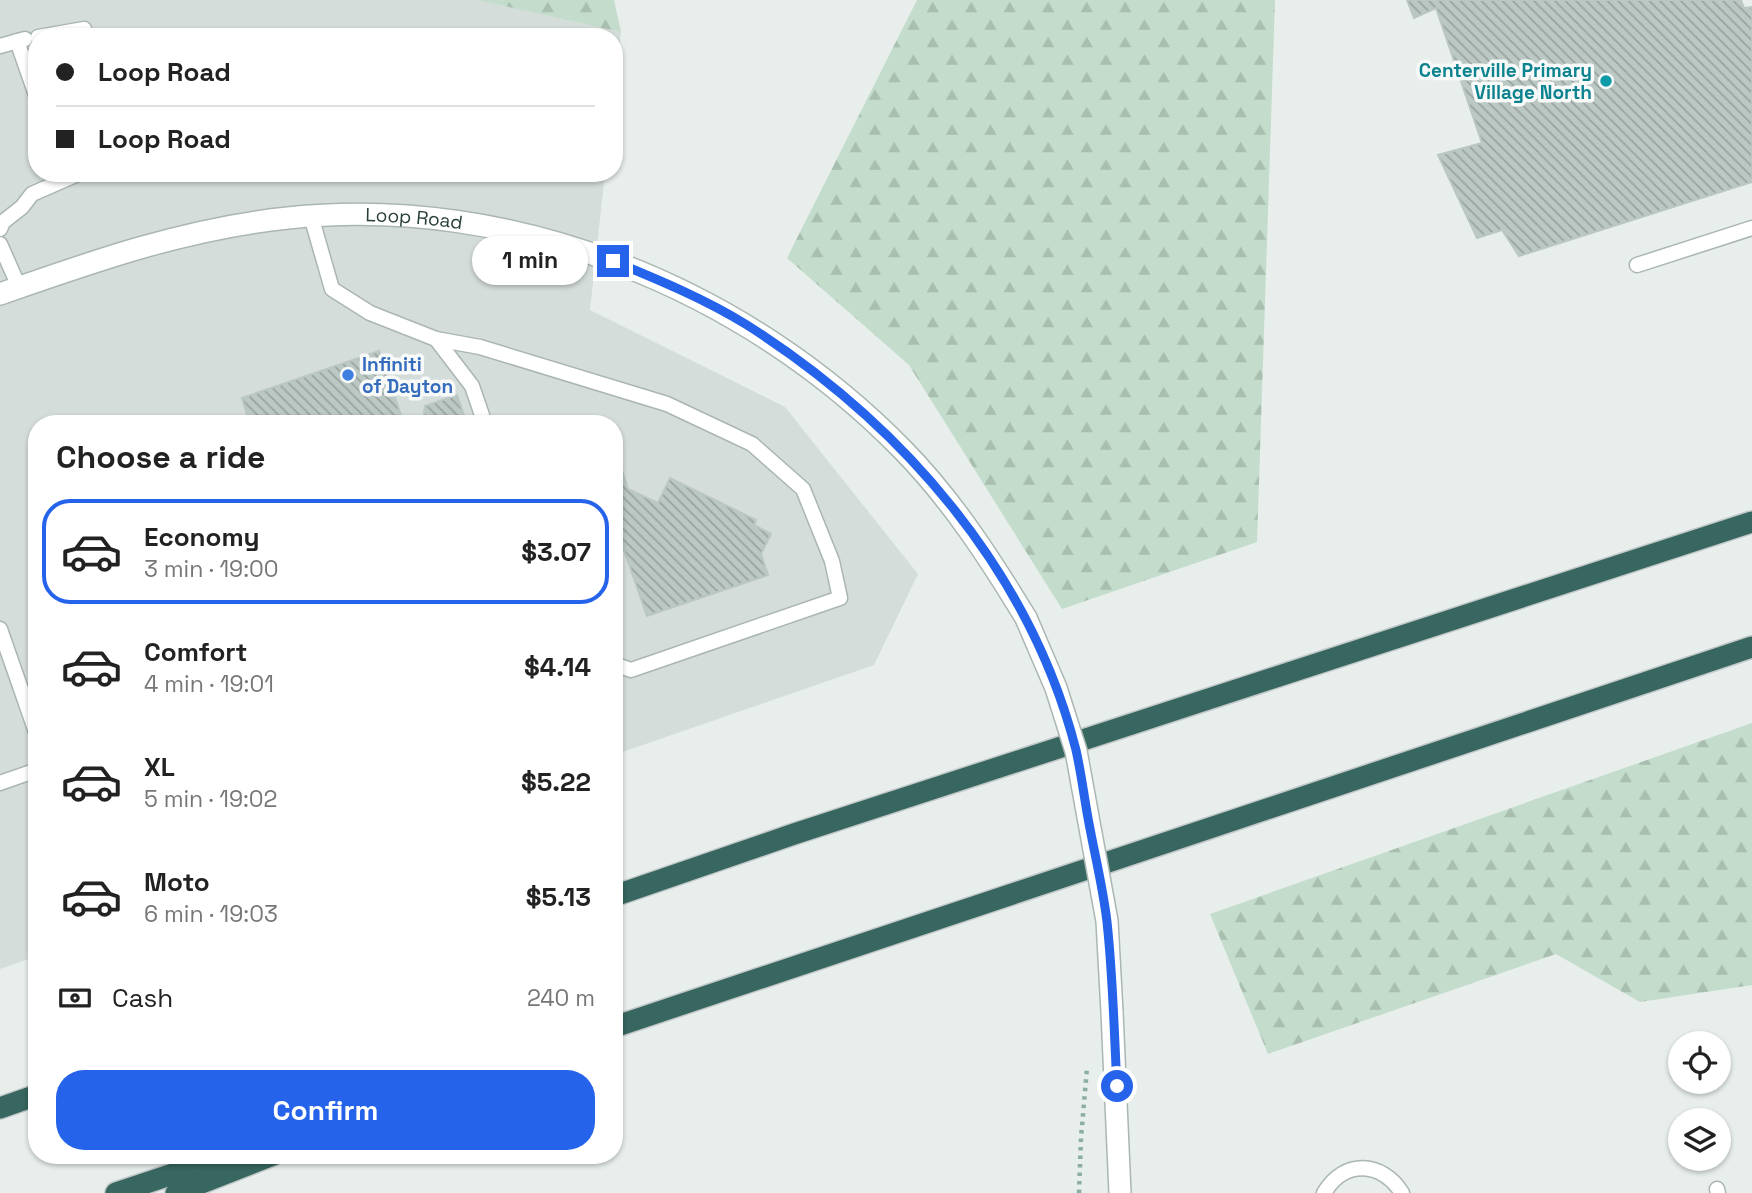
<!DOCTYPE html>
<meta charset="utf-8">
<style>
:root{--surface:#fff;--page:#f6f6f6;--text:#222;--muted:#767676;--line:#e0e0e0;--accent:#2563eb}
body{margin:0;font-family:"Space Grotesk",sans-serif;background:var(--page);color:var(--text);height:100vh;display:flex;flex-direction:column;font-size:26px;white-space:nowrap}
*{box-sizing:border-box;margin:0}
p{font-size:23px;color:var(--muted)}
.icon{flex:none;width:38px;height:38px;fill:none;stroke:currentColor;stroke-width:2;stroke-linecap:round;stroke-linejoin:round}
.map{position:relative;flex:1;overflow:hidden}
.details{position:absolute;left:28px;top:415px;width:595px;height:749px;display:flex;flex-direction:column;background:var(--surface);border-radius:28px;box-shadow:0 2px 5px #0004}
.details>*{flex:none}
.guide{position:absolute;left:28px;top:28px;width:595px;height:154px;border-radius:28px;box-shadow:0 2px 5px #0004;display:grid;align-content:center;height:154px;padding:0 28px;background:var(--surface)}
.buttons{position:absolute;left:1668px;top:1031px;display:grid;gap:14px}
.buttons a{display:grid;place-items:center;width:63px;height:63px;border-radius:50%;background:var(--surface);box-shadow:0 2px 5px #0004;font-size:35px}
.end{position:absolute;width:32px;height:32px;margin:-16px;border:9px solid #2563eb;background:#fff;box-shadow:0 0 0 4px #fff}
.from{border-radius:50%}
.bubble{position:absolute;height:49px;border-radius:24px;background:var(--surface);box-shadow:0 2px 5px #0004;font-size:23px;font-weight:600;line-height:49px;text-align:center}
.guide b{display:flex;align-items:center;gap:24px;height:66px;font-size:26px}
.guide b+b{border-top:2px solid var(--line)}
.guide i{width:18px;height:18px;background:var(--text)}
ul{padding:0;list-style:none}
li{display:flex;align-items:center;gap:21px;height:105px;margin:0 14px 10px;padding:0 14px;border:4px solid transparent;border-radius:28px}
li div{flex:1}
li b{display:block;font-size:26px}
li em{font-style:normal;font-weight:600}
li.selected{border-color:var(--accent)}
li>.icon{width:63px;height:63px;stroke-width:1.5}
h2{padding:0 28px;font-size:32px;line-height:84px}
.pay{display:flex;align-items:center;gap:18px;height:77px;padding:0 28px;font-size:26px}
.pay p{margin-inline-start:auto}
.action{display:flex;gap:14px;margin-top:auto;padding:14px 28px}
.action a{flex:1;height:80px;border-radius:28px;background:var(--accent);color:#fff;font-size:28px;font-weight:600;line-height:80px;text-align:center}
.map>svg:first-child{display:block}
.built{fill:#d5ddda}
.forest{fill:url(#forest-firs)}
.building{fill:url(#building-back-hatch);stroke:#bac7c2;stroke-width:2}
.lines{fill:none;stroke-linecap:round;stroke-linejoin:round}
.service-casing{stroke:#aab6b2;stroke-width:17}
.tertiary-casing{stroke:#aab6b2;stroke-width:24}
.motorway-casing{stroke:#c3c9c8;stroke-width:24}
.path{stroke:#8bada5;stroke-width:4.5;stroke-dasharray:3.5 5;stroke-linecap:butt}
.service{stroke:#fff;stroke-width:14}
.tertiary{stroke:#fff;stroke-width:21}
.motorway{stroke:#376760;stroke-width:21}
.tertiary-bridge-casing{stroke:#aab6b2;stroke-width:24;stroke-linecap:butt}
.tertiary-bridge{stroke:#fff;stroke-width:21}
.route{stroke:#2563eb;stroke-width:9}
.culture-dot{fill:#0f9aa8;stroke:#f7faf9;stroke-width:2.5}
.shop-dot{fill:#3f7fe0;stroke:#f7faf9;stroke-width:2.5}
.labels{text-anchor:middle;stroke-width:7;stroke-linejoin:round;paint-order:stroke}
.culture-label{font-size:19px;font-weight:bold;fill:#0d838f;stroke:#f7faf9;text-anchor:end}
.street-label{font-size:19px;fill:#273e39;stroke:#f7faf9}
.shop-label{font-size:19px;font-weight:bold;fill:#366cbe;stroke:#f7faf9;text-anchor:start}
</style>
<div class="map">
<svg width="1752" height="1193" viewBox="0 0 1752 1193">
<defs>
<pattern id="forest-firs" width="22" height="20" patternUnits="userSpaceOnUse" patternTransform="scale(1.75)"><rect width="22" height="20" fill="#c3dccb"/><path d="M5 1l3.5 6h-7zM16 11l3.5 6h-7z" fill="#a8beaf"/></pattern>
<pattern id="building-back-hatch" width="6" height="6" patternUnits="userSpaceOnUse" patternTransform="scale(1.75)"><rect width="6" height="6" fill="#bcc8c4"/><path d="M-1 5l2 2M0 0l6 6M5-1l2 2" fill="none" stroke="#99a4a0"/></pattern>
</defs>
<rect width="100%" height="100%" fill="#e7eeeb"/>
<path class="built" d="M0 0H477L621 32 614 94V37H37V173H605L590 310 785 407 918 574 874 665 614 755V424H37V956L0 969Z"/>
<g class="forest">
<path d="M477 0H614L621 32Z"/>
<path d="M917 0H1275L1257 542 1062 609 909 365 787 258Z"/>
<path d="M1752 723V985L1640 1002 1556 954 1268 1054 1210 914Z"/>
</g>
<g class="building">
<path d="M1407 0H1741L1744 8 1752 7V182L1519 256 1502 230 1477 238 1438 155 1482 143 1436 8 1414 18Z"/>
<path d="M379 351 404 424H250L242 398Z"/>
<path d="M457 395 467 424H423L425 406Z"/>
<path d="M621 467 628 489 658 503 670 478 756 520 754 525 771 534 761 554 768 575 647 616 623 547 617 549 614 545V469Z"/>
</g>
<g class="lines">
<defs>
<g id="service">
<path d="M38 37 84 29 87 37"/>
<path d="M17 41 37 98"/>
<path d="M0 46 25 39"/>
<path d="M311 216 332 289 370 313 436 339 480 347 667 404 752 444 803 489 832 561 840 598 631 670 614 664"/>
<path d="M0 229 3 222 22 207 32 194 80 173"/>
<path d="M0 244 19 287"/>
<path d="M1637 265 1752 228"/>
<path d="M436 339 472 386 485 424"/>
<path d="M0 629 37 735"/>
<path d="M0 783 37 770"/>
<path d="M1717 1189 1718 1193"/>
<path d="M1324 1193C1344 1159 1382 1161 1402 1193"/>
</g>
<g id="tertiary">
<path id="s1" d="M0 294C94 261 188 228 288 218 514 194 746 289 903 450 952 500 990 559 1026 618"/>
<path d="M1112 1012 1120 1193"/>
</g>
<g id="motorway">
<path d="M614 896 794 834 1752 522"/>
<path d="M614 1027 1752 647"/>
<path d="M0 1108 37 1095"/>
<path d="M116 1193 230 1155"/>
<path d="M176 1193 273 1155"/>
</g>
</defs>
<use href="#service" class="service-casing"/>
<use href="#tertiary" class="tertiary-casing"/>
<use href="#motorway" class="motorway-casing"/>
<path class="path" d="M1079 1193 1081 1138 1087 1068"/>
<use href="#service" class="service"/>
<use href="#tertiary" class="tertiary"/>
<use href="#motorway" class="motorway"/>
<defs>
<path id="tertiary-bridge" d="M1026 618 1056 688 1076 751 1107 921 1112 1012"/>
</defs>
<use href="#tertiary-bridge" class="tertiary-bridge-casing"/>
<use href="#tertiary-bridge" class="tertiary-bridge"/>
</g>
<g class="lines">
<path class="route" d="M613 261C659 280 705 299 747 325 901 423 1030 570 1076 750 1081 772 1084 796 1088 818 1094 852 1103 887 1107 922 1113 976 1114 1032 1117 1086"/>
</g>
<circle class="culture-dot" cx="1606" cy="81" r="7"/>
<circle class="shop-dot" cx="348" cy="375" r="7"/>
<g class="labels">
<g class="culture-label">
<text x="1592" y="77">Centerville Primary<tspan x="1592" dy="22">Village North</tspan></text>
</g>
<g class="street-label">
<text dy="7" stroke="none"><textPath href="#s1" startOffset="425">Loop Road</textPath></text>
</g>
<g class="shop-label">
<text x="362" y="371">Infiniti<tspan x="362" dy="22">of Dayton</tspan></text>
</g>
</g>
</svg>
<div class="buttons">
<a><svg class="icon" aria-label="locate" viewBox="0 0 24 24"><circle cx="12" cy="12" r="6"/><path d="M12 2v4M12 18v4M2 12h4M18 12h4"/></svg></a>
<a><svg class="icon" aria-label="layers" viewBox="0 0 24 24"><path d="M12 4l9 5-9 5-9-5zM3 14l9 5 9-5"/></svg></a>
</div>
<i class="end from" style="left:1117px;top:1086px"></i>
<i class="end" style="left:613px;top:261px"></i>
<div class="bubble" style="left:472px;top:236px;width:116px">1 min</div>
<div class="guide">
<b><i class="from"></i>Loop Road</b>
<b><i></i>Loop Road</b>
</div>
<section class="details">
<h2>Choose a ride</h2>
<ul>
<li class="selected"><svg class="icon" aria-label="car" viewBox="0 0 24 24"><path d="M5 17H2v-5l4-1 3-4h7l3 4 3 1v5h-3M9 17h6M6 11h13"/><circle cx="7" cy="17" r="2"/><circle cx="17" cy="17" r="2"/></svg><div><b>Economy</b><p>3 min · 19:00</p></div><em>$3.07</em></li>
<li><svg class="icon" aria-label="car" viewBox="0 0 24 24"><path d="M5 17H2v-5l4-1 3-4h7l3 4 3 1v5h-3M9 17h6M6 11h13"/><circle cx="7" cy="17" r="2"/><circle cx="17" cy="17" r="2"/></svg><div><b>Comfort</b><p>4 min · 19:01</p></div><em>$4.14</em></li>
<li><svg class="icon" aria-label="car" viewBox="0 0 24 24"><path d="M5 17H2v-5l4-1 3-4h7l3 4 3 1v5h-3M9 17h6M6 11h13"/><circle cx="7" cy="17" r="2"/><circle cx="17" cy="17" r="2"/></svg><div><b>XL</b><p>5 min · 19:02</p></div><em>$5.22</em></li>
<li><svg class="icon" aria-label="car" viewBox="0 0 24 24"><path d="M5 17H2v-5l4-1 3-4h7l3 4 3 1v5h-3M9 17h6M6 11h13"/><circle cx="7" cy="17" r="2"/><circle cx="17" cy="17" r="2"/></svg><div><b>Moto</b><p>6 min · 19:03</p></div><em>$5.13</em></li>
</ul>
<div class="pay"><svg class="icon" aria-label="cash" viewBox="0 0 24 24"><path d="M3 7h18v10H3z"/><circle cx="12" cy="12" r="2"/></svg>Cash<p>240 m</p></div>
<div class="action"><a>Confirm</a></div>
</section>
</div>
